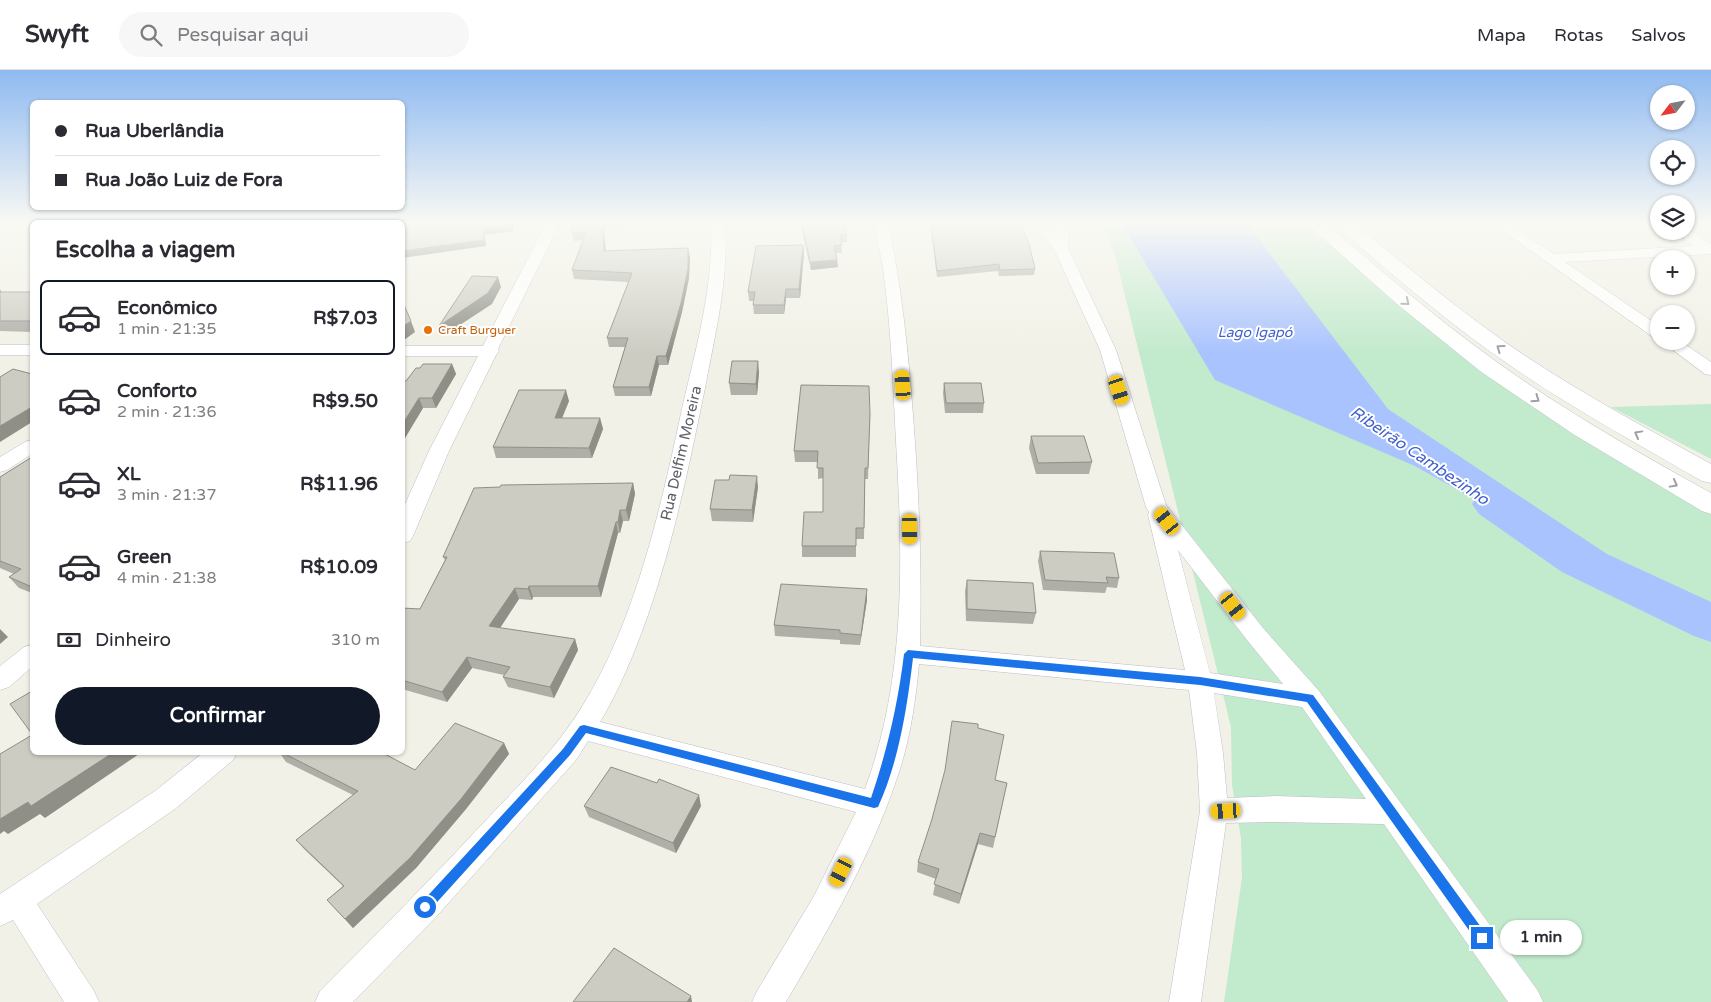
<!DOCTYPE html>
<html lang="pt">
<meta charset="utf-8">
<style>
:root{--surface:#fff;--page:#f7f7f7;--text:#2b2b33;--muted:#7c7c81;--line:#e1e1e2;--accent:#111827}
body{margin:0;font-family:"Varela Round",sans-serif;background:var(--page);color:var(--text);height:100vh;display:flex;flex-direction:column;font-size:19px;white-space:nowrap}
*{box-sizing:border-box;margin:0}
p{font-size:16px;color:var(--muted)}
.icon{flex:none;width:28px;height:28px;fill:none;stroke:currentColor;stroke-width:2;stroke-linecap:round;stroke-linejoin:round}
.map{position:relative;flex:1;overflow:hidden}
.sheet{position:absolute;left:30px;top:150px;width:375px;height:535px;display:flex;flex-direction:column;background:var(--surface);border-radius:8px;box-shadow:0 1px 4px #0004}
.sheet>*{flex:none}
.top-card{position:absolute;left:30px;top:30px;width:375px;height:110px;border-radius:8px;box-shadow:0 1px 4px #0004;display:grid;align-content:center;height:110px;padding:0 25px;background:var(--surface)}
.needle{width:32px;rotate:238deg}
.buttons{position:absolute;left:1650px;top:15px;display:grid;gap:10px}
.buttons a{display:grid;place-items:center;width:45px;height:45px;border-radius:50%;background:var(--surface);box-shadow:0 1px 4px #0004;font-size:25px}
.end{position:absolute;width:22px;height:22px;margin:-11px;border:6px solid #1a73e8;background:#fff;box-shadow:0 0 0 2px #fff}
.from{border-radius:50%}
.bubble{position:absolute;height:35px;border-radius:18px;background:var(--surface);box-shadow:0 1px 4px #0004;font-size:16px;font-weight:700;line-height:35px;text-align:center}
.car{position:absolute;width:15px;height:30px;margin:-15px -8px;border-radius:6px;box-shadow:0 0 4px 1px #0007;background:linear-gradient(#f5c518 24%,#345 0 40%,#f5c518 0 76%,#345 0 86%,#f5c518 0)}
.top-card b{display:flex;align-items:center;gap:18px;height:48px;font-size:19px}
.top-card b+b{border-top:1px solid var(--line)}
.top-card i{width:12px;height:12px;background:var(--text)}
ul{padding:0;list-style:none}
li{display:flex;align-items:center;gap:15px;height:75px;margin:0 10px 8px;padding:0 15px;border:2px solid transparent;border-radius:8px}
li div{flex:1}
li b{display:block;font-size:19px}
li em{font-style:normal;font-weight:700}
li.current{border-color:var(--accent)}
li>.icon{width:45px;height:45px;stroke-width:1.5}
h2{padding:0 25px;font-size:22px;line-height:60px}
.pay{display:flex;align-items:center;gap:12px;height:55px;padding:0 25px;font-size:19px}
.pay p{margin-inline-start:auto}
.primary-button{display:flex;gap:10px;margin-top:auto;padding:10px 25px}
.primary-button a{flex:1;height:58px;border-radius:30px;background:var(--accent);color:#fff;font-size:20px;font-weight:700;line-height:58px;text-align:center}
header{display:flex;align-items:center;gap:30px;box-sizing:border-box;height:70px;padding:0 25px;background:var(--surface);border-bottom:1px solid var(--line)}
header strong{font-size:24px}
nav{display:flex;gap:28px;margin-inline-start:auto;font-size:18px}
.search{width:350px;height:45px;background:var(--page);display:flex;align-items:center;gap:12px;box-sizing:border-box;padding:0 18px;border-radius:28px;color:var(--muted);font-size:19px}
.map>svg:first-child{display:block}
.green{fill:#c2eacc}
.water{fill:#a9c3ff}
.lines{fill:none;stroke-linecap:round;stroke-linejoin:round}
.river{fill:#a9c3ff;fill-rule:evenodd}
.street-casing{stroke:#bebfc6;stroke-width:1}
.secondary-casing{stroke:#c1c2ca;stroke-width:1}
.street{fill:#fff;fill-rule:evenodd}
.secondary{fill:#fff;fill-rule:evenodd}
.wall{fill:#afafa8}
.shaded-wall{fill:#8f8f88}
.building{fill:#ccccc3;stroke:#8f8f88}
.oneway{stroke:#9ea0a4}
.route{fill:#1a73e8}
.food-dot{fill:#e8710a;stroke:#fff;stroke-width:2}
.labels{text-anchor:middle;stroke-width:4;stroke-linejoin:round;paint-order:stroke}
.far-food-label{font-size:12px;fill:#c56008;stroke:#fff;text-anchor:start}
.far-water-label{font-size:14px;font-style:italic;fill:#4261cd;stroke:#fff}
.street-label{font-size:15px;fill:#5e6068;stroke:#fff}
.water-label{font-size:16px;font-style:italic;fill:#4261cd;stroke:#fff}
</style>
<header>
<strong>Swyft</strong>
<div class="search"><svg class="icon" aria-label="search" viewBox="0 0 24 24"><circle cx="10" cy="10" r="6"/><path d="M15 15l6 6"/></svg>Pesquisar aqui</div>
<nav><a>Mapa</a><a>Rotas</a><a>Salvos</a></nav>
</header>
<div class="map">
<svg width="1711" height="932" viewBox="0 0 1711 932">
<rect width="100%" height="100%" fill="#f1f1e7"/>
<g class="green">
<path d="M1101 154H1312L1389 223 1711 440V932H1224L1242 808 1241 768 1232 715 1231 657 1115 185Z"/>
<path d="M1711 334V389L1611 337Z"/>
</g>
<path class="water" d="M1122 154H1247L1388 339 1711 553V562L1415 396 1215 310Z"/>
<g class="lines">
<path class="river" d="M1494 419 1509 424 1594 478 1711 532V572L1694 566 1562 502 1479 444 1472 434 1479 424Z"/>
<defs>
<g id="street">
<path d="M0 154H32V158L0 162Z"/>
<path d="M542 154H556V161L498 279 499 281 496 285 449 381 413 466 410 471 402 473V441L429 381 478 286H402V276H483L542 161Z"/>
<path d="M711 154H725C729 210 715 264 705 318 687 406 669 494 636 577 626 602 614 629 600 652L865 719C906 608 903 489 896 372 893 314 891 256 883 198 881 183 876 169 874 154H888C902 217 908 281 913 345 919 422 922 498 920 576L1185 600 1148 445 1149 442 1146 437 1100 280 1054 179 1036 154H1050L1055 161 1056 154H1070L1068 178 1116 280 1166 435 1263 558 1319 621 1538 921 1543 932H1508L1384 754 1276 752 1226 753 1201 932H1169L1200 741 1197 683 1189 620 919 594C916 628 911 663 901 696 875 779 830 857 786 932H752L757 921 814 826 856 742 588 671 576 690 436 847 353 932H315L320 921C377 864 433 807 488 748 522 712 557 678 583 635 634 553 660 442 680 348 694 284 714 220 711 154ZM1178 480 1247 570 1283 614 1210 603ZM1214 623 1302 637 1366 729 1276 726 1227 728 1223 683Z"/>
<path d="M1493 154H1509L1554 184 1694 176 1674 161H1686V158L1711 174V184L1565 192 1659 256V269L1653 267Z"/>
<path d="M1661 271H1680L1711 292V305L1705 304Z"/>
<rect x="0" y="275" width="32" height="10"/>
<path d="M32 370V384L7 400 0 402V387L25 372Z"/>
<path d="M32 575V597L9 617 0 620V596L24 577Z"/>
<path d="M204 682H237L233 690 175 739 37 834 94 921 99 932H64L13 850 0 856V824L155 721Z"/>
</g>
<g id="secondary">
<path d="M1307 154H1327C1381 201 1436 248 1494 290 1563 340 1637 382 1711 423V444L1702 441 1573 364 1480 301 1397 234Z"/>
<path d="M1338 154H1355C1410 199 1464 245 1524 285 1584 325 1648 359 1711 394V413L1702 411C1636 373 1570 337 1508 294 1448 253 1394 206 1340 159Z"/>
</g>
</defs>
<use href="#street" class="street-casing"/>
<use href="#secondary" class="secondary-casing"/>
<use href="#street" class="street"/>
<use href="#secondary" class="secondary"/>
</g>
<g class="wall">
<path d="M573 154H653L604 158 606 181 690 187 689 208 682 242 668 295H659L651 326H615L613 317 625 277H609L607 268 628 212 574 209 572 200 583 170 574 171 572 163Z"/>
<path d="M800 154H844L847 164V172H841L842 183H836L838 197 811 200Z"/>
<path d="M930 154H1021L1035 199 1034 205 999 206 998 201 937 207Z"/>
<path d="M803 175 804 183 800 228H786L784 244H754L753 235 754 231H749L748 222Z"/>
<path d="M0 220 2 222H32V262L0 261Z"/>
<path d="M452 294 456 304 436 338H423L402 373V311H406L420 298Z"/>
<path d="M759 302 757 325H731L729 313Z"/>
<path d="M944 313 984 333 983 343H945L943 323Z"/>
<path d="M569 331 562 348H600L603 359 592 388H496L493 377Z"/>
<path d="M870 344 868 409H865L864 469H856V487H802V476L823 442V408L818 409V392H795L794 381Z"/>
<path d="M1031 366 1092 392 1089 404H1036L1029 378Z"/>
<path d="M32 387V523L19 518 9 507 14 504 0 498V407Z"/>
<path d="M633 413 635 424 629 451H623L620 463H618L601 527H533L532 530 519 529 500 558 575 569 578 580 554 628 508 617 503 607 504 605 472 598 447 632 402 619V538L420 539 445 490 443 487 500 417Z"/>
<path d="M758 417 753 452 712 451 710 439Z"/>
<path d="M1040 481 1119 508 1117 518 1107 517 1105 523 1043 520 1038 491Z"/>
<path d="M967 510 1036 543 1033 554 966 551 965 521Z"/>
<path d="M867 530 860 575 840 574V570L775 566 774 555Z"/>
<path d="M978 658 995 710 1007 713 993 778 978 774 959 834 933 825 936 809 917 802 918 792Z"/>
<path d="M504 673 509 684 466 739 416 798 353 858 327 830 343 816 305 780 296 770 353 725 286 692 279 682H381L415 700Z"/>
<path d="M584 736H701L676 783 589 747Z"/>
</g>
<g class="shaded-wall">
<path d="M513 154 514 161 485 165 486 176 402 188V181L483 159Z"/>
<path d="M603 154 604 158 606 189 604 181Z"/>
<path d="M803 175 804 183 800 228 799 219Z"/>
<path d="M688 178 690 187 689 208 682 242 668 295 666 286Z"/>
<path d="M837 190 838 197 811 200 810 192Z"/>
<path d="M498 207 501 217 492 234 443 266 439 256Z"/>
<path d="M786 219V228L784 244V235Z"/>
<path d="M411 251 415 262 404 270 402 267V257Z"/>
<path d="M657 286 659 295 651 326 649 317Z"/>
<path d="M758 291 759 302 757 325 756 314Z"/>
<path d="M452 294 456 304 436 338 432 328Z"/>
<path d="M566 320 569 331 558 358 555 348Z"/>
<path d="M419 328 423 338 402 373V355Z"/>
<path d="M32 337V352L0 372V356Z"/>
<path d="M600 348 603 359 592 388 589 378Z"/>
<path d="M757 406 758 417 753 452 752 440Z"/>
<path d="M633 413 635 424 629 451 626 440Z"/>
<path d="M620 440 623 451 620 463 618 452Z"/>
<path d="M616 452 618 463 601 527 598 516Z"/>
<path d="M529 516 533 527 532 530 528 519Z"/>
<path d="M515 518 519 529 494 567 489 556Z"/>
<path d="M867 519V530L860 575 861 565Z"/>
<path d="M0 559 8 567 0 574Z"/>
<path d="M575 569 578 580 554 628 550 617Z"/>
<path d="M467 587 472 598 447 632 442 622Z"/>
<path d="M504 673 509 684 466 739 416 798 353 858 345 849Z"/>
<path d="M114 682H142L45 748 40 744 8 764 4 761 0 764V749L28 732Z"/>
<path d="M699 725 701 736 676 783 673 773Z"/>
<path d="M980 763 978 774 959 834 961 824Z"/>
<path d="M691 926 692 932H687Z"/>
</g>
<g class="building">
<path d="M402 154H512V155L483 159 484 170 402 181Z"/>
<path d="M573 154H603L604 181 688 178V199L681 233 666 286H657L649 317H613L628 268H607L632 203 572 200 586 162 572 163Z"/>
<path d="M802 154H844L847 164 840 165 842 175 834 176 837 190 810 192Z"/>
<path d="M931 154H1021L1029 174 1035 199 1000 200 999 194 937 201Z"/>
<path d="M803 175 799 219H786L784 235H753L755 222H748L756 176Z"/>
<path d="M472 206 498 207 488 223 439 256Z"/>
<path d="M0 220V222H32V251H0Z"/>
<path d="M402 235H404L411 251 402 257Z"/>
<path d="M732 291H758L756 314 729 313Z"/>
<path d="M423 294H452L432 328H419L402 355V311H406L416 298H420Z"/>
<path d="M13 299 32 304V337L0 356V307Z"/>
<path d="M944 313H981L984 333H946Z"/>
<path d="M801 315 869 316 870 344 868 398H865L864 458H856V476H802L804 442H823V398H817L818 381H794Z"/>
<path d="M519 320H566L555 348H600L589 378 493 377Z"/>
<path d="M1031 366H1084L1092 392 1038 393Z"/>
<path d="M32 387V517L9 507 21 499 0 491V407Z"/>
<path d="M730 405 757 406 752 440 710 439 715 410H729Z"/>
<path d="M633 413 626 440H620L618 452H616L598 516H529L528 519 515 518 489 556 575 569 550 617 503 607 510 597 467 587 442 622 402 610V538L420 539 447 487H443L474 418 500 417 501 415Z"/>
<path d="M1040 481 1114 483 1119 508 1106 507 1108 513 1045 510Z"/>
<path d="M967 510 1033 513 1036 543 967 539Z"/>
<path d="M781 514 867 519 861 565 840 563V560L774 555Z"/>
<path d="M32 621V664L10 634Z"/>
<path d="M952 651 978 654V658L1004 665 995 710 1007 713 995 767 980 763 961 824 934 814 939 799 918 792 932 749 945 700Z"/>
<path d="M455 653 504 673 461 729 410 788 345 849 327 830 344 816 296 770 358 721 281 682H381L415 700Z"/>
<path d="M32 665V682H114L31 736 28 732 0 749V684Z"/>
<path d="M611 697 657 713 659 709 699 725 673 773 584 736Z"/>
<path d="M614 878 691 926 687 932H573Z"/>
</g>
<defs><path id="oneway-chevron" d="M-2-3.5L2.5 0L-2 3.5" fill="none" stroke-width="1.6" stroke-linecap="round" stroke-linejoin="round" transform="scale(1.25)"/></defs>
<g class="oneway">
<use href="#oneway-chevron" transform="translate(1406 232) rotate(39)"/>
<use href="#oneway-chevron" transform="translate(1500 278) rotate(-144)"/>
<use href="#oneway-chevron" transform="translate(1536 329) rotate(35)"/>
<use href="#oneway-chevron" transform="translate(1638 364) rotate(-151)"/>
<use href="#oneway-chevron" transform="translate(1674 414) rotate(29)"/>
</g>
<linearGradient id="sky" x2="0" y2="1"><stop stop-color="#8fbaf1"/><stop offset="0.54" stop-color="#f9f9f4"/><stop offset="1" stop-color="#f9f9f4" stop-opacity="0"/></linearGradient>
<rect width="1711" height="284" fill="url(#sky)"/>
<path class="route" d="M908 580 1200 607 1313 625 1486 864 1488 868 1486 873 1482 874 1478 873 1307 632 1200 615 913 588C907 638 899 691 878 737L874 738 586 663 570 685 429 841 425 842 421 841 420 837 421 833 563 679 580 656 584 655 871 728C887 681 898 634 904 584Z"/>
<circle class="food-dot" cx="428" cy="260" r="5"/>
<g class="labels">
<g class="far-food-label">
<text x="438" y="264">Craft Burguer</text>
</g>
<g class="far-water-label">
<text x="1255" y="267">Lago Igapó</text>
</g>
<g class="street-label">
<text transform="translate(681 383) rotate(-77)" y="5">Rua Delfim Moreira</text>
</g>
<g class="water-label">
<text transform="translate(1420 385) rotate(34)" y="6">Ribeirão Cambezinho</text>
</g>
</g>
</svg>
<div class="buttons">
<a><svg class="needle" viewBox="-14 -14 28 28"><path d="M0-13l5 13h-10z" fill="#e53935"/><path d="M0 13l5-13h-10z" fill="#7c7c81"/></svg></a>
<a><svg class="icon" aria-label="locate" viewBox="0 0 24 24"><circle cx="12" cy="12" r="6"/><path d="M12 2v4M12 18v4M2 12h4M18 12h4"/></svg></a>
<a><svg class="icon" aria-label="layers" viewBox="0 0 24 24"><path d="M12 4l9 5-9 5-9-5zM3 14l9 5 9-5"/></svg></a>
<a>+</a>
<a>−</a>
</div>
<i class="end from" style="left:425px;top:837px"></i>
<i class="end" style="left:1482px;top:868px"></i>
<div class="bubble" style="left:1500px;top:850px;width:82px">1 min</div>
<i class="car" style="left:903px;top:315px;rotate:356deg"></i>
<i class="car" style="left:1119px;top:320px;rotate:162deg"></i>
<i class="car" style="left:1167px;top:451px;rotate:322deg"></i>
<i class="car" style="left:910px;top:459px;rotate:179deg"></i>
<i class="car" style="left:1233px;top:536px;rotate:142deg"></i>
<i class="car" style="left:1226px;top:741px;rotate:267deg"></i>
<i class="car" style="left:841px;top:802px;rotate:206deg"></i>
<div class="top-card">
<b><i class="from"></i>Rua Uberlândia</b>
<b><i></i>Rua João Luiz de Fora</b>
</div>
<section class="sheet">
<h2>Escolha a viagem</h2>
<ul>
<li class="current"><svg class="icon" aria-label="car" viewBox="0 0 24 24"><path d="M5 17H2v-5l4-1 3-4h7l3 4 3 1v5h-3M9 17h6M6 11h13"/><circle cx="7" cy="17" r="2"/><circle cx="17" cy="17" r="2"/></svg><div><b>Econômico</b><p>1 min · 21:35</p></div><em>R$7.03</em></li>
<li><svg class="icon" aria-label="car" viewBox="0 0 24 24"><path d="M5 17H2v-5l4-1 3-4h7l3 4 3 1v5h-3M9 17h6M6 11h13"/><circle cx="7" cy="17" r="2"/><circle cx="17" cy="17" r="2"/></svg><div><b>Conforto</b><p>2 min · 21:36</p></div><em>R$9.50</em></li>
<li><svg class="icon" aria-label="car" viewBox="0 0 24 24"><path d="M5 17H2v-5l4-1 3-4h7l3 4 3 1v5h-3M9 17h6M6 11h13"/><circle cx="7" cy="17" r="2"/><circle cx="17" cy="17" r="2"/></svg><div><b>XL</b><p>3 min · 21:37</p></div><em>R$11.96</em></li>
<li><svg class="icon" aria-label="car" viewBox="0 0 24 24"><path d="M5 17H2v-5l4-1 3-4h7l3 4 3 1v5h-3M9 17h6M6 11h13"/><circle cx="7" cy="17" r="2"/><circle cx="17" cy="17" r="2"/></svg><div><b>Green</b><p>4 min · 21:38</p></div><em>R$10.09</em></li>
</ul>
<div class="pay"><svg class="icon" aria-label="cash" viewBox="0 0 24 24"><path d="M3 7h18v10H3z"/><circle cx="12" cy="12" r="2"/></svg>Dinheiro<p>310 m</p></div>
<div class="primary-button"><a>Confirmar</a></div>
</section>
</div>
